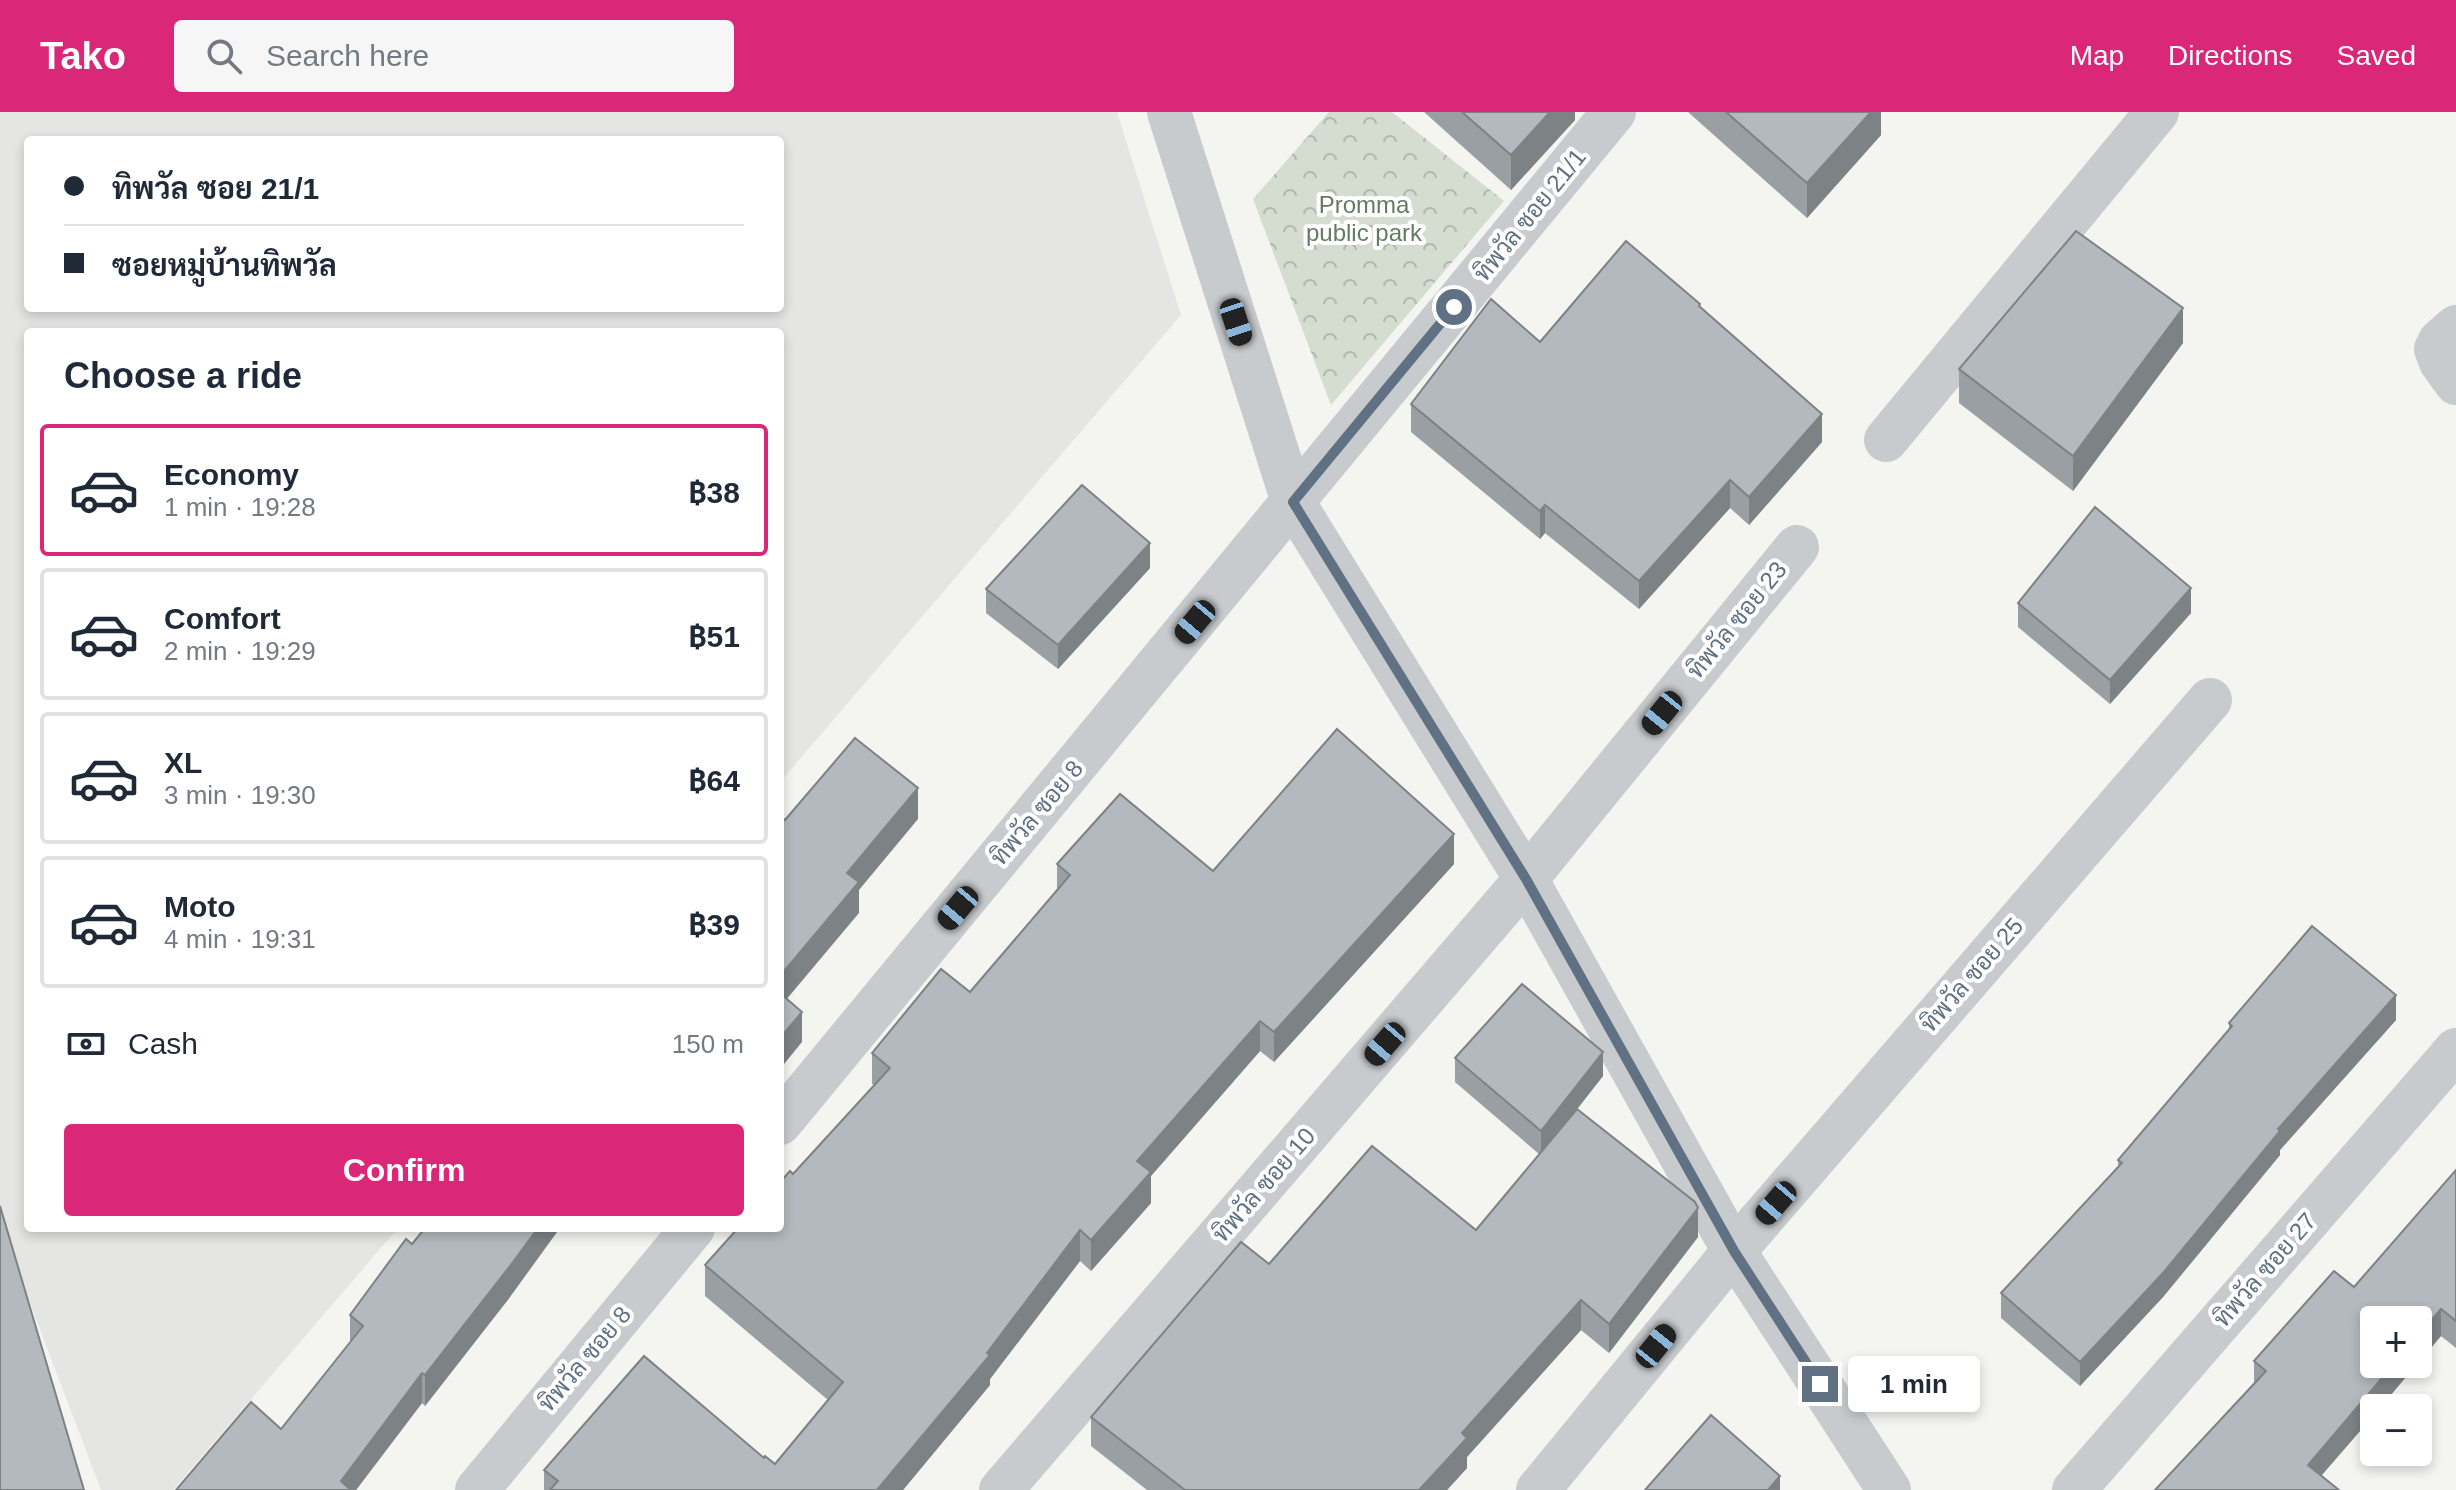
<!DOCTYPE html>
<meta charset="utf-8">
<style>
:root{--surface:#fff;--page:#f6f6f7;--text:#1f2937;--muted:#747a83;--line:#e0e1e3;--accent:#db2777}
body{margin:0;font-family:Helvetica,Sarabun,sans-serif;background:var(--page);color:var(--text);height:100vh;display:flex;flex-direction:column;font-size:30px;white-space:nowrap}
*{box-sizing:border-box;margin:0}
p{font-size:26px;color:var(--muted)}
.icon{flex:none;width:44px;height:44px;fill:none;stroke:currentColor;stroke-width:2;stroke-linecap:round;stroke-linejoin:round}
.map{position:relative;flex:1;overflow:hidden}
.sheet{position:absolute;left:24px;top:216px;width:760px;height:904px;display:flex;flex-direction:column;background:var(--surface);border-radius:8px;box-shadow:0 4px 12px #0003}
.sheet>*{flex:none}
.hud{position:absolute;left:24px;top:24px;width:760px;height:176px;border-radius:8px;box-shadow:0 4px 12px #0003;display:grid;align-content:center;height:176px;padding:0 40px;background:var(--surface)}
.fabs{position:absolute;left:2360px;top:1194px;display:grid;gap:16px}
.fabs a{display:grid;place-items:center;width:72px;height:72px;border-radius:8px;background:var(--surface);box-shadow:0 4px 12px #0003;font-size:40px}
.end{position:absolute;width:36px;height:36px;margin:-18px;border:10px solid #607184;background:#fff;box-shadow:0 0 0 4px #fff}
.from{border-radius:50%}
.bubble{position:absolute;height:56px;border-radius:8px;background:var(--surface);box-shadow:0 4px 12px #0003;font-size:26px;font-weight:700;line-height:56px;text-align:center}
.car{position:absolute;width:24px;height:48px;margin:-24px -12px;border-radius:10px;box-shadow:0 0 6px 2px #0007;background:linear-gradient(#222 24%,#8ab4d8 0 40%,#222 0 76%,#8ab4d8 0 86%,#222 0)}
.hud b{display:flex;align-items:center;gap:28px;height:76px;font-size:30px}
.hud b+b{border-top:2px solid var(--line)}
.hud i{width:20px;height:20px;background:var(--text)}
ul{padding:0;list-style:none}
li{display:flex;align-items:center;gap:24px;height:132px;margin:0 16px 12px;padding:0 24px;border:4px solid var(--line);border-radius:8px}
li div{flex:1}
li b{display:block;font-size:30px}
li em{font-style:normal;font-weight:700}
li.current{border-color:var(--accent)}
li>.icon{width:72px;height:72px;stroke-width:1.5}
h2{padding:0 40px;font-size:36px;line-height:96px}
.pay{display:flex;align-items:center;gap:20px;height:88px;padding:0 40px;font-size:30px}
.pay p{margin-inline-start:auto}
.action{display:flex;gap:16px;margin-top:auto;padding:16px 40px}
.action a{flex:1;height:92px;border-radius:8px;background:var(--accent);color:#fff;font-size:32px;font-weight:700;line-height:92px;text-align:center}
header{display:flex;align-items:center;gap:48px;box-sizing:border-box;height:112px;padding:0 40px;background:var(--accent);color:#fff}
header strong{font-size:38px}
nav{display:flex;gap:44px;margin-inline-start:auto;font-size:28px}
.search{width:560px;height:72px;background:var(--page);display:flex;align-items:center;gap:20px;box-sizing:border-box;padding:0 28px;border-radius:8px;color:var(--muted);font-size:30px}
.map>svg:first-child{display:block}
.built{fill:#e5e6e3;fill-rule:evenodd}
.park{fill:url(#park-crowns)}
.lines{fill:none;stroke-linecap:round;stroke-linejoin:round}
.street{stroke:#c8cbce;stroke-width:44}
.wall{fill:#9a9fa3}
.shaded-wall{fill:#7d8285}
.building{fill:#b3b9be;stroke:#7d8285;stroke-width:2}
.route{stroke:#607184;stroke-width:10}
.labels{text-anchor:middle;stroke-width:8;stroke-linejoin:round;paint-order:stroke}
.park-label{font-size:24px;fill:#637b60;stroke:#fff}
.street-label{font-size:24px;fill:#607184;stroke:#fff}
</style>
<header>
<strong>Tako</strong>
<div class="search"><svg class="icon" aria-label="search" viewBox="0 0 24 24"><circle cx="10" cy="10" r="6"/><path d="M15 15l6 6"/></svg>Search here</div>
<nav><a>Map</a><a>Directions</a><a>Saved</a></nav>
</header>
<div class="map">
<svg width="2456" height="1378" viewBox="0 0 2456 1378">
<defs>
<pattern id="park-crowns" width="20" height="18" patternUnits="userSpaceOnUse" patternTransform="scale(2)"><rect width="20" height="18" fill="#d4ddd0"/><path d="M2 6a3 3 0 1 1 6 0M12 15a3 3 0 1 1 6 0" fill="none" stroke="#afb8ae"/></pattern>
</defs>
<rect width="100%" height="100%" fill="#f4f5f0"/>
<path class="built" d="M0 0H1117L1181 203 780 670V220H28V1116H398L173 1378H101L0 1112ZM28 28H780V196H28Z"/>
<path class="park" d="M1329 0H1392L1504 89 1331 293 1253 87Z"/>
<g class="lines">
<g class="street">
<path d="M1169 0 1293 390 1526 767 1734 1139 1889 1378"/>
<path d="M2456 215 2440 229 2436 237 2441 250 2456 271"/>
<path d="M1886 328 2157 0"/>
<path d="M780 1011 1614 0"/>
<path d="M477 1378 693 1116"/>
<path d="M1001 1378 1526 767 1797 435"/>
<path d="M1538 1378 1734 1139 2210 588"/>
<path d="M2074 1378 2456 938"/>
</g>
</g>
<g class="wall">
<path d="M1424 0H1575V8L1511 78Z"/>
<path d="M1688 0H1881V23L1807 106Z"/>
<path d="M1700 196 1822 330 1749 413 1730 396 1639 497 1545 421 1540 427 1411 320V292L1540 230Z"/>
<path d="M2183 231 2073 379 1959 291V257Z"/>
<path d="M1150 456 1058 557 986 501V477Z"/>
<path d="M2018 491 2191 501 2110 592 2018 515Z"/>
<path d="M1057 752 1213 759 1454 752 1274 950 1260 939 1151 1064V1091L1091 1159 1080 1149 990 1267V1273L903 1378H544V1358L764 1346 775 1352 828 1288 705 1184V1153L793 1062 874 973 872 972V941L970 880 1057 779Z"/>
<path d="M2396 908 2280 1038V1043L2163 1185 2080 1274 2001 1206V1181L2118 1054V1048L2229 918V911Z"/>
<path d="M1455 946 1603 964 1577 997 1698 1125 1609 1241 1581 1218 1467 1345V1356L1447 1378H1147L1091 1334V1305L1269 1152 1476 1118 1539 1042 1455 970Z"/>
<path d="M2456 1058V1236L2441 1224 2418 1251V1208L2321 1364 2155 1378 2254 1272V1249L2354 1175Z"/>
<path d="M412 1132 510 1185 425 1294 422 1291 356 1378H176L281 1317 350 1231V1203Z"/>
</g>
<g class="shaded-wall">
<path d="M1550 0H1575V8L1511 78V43Z"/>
<path d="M1871 0H1881V23L1807 106V71Z"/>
<path d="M2183 196V231L2073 379V344Z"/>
<path d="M1822 302V330L1749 413V385Z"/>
<path d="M1730 368V396L1639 497V469Z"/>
<path d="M1545 393V421L1540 427V399Z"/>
<path d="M1150 431V456L1058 557V533Z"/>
<path d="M2191 476V501L2110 592V568Z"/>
<path d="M918 676V707L859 778V801L780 895V864L847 761Z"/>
<path d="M1454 722V752L1274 950V920Z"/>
<path d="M2396 883V908L2280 1038V1043L2163 1185 2080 1274V1250L2278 1017Z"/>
<path d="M802 900V930L780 957V926Z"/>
<path d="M1260 909V939L1151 1064V1091L1091 1159V1128L1137 1049Z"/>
<path d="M1603 940V964L1541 1043V1019Z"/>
<path d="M1698 1096V1125L1609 1241V1212Z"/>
<path d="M538 1116H560L510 1185 425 1294V1263Z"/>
<path d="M1080 1118V1149L990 1267V1273L903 1378H877L987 1241Z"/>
<path d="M1581 1188V1218L1467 1345V1356L1447 1378H1419L1462 1321Z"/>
<path d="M2441 1197V1224L2418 1251V1224Z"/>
<path d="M2394 1252H2417L2380 1296H2374V1303L2309 1378 2308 1353Z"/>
<path d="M422 1261V1291L356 1378H341V1369Z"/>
<path d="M1780 1364V1378H1768Z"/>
</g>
<g class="building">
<path d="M1462 0H1550L1511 43Z"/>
<path d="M1726 0H1871L1807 71Z"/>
<path d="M2076 119 2183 196 2073 344 1959 257Z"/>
<path d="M1626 129 1700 192 1699 194 1822 302 1749 385 1730 368 1639 469 1545 393 1540 399 1411 292 1491 187 1540 230Z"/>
<path d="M1082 373 1150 431 1058 533 986 477Z"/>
<path d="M2095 395 2191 476 2110 568 2018 491Z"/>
<path d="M1337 617 1454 722 1274 920 1260 909 1137 1049 1151 1060 1091 1128 1080 1118 987 1241 990 1243 877 1378H550L558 1369 544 1358 644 1244 764 1346 765 1344 775 1352 843 1270 705 1153 738 1116H780V1070L790 1059 793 1062 890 956 872 941 941 857 970 880 1070 763 1057 752 1120 682 1213 759Z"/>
<path d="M855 626 918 676 847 761 859 770 780 864V704L785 708Z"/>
<path d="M2312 814 2396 883 2278 1017 2280 1019 2163 1161 2080 1250 2001 1181 2122 1051 2118 1048 2232 914 2229 911Z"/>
<path d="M1522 872 1603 940 1541 1019 1455 946Z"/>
<path d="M780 881 802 900 780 926Z"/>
<path d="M1577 997 1695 1090 1698 1096 1609 1212 1581 1188 1462 1321 1467 1326 1419 1378H1185L1091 1305 1241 1130 1269 1152 1372 1034 1476 1118Z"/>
<path d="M2456 1058V1209L2441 1197 2418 1224V1208H2374V1252H2394L2308 1353 2339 1378H2155L2266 1259 2254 1249 2334 1159 2354 1175Z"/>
<path d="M0 1094 84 1378H0Z"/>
<path d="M425 1116H538L510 1154 425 1263 422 1261 341 1369 351 1378H176L251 1290 281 1317 363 1214 350 1203 406 1127 412 1132Z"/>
<path d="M1711 1303 1780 1364 1768 1378H1645Z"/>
</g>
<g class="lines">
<path class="route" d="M1454 195 1293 390 1526 767 1734 1139 1820 1272"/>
</g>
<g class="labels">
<g class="park-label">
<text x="1364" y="101">Promma<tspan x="1364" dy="28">public park</tspan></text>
</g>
<g class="street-label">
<text transform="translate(1530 103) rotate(-51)" y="8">ทิพวัล ซอย 21/1</text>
<text transform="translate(1737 508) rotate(-51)" y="8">ทิพวัล ซอย 23</text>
<text transform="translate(1037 701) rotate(-50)" y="8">ทิพวัล ซอย 8</text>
<text transform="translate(1972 863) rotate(-49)" y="8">ทิพวัล ซอย 25</text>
<text transform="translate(1264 1073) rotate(-49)" y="8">ทิพวัล ซอย 10</text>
<text transform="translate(2265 1158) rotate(-49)" y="8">ทิพวัล ซอย 27</text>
<text transform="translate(585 1247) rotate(-50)" y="8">ทิพวัล ซอย 8</text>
</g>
</g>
</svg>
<div class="fabs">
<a>+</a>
<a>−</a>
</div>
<i class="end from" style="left:1454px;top:195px"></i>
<i class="end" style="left:1820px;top:1272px"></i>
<div class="bubble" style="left:1848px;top:1244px;width:132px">1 min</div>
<i class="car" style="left:1236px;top:210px;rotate:162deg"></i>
<i class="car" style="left:1195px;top:510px;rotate:220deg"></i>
<i class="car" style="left:1662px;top:601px;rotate:219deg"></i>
<i class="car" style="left:958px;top:796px;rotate:220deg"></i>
<i class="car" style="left:1385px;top:932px;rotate:221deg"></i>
<i class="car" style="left:1776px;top:1091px;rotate:221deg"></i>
<i class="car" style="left:1656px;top:1234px;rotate:39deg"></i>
<div class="hud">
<b><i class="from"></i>ทิพวัล ซอย 21/1</b>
<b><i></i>ซอยหมู่บ้านทิพวัล</b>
</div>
<section class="sheet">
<h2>Choose a ride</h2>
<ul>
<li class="current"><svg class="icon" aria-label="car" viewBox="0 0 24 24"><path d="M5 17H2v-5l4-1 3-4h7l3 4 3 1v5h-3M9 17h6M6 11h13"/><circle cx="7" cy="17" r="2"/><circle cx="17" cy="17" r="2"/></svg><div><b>Economy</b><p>1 min · 19:28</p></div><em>฿38</em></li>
<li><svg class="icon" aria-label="car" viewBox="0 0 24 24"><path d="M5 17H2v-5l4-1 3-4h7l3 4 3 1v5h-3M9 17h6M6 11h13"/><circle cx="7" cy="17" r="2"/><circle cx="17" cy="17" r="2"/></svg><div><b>Comfort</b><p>2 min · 19:29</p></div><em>฿51</em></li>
<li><svg class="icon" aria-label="car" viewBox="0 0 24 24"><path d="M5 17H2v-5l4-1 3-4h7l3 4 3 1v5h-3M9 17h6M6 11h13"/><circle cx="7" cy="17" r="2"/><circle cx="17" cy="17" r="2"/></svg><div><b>XL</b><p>3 min · 19:30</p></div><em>฿64</em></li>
<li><svg class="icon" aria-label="car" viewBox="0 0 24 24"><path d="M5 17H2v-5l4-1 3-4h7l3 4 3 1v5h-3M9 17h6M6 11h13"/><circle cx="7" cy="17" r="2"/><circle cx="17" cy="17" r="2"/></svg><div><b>Moto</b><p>4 min · 19:31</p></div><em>฿39</em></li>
</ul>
<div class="pay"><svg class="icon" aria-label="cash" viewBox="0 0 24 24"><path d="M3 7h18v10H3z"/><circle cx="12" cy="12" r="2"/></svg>Cash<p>150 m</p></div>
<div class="action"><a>Confirm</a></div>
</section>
</div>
